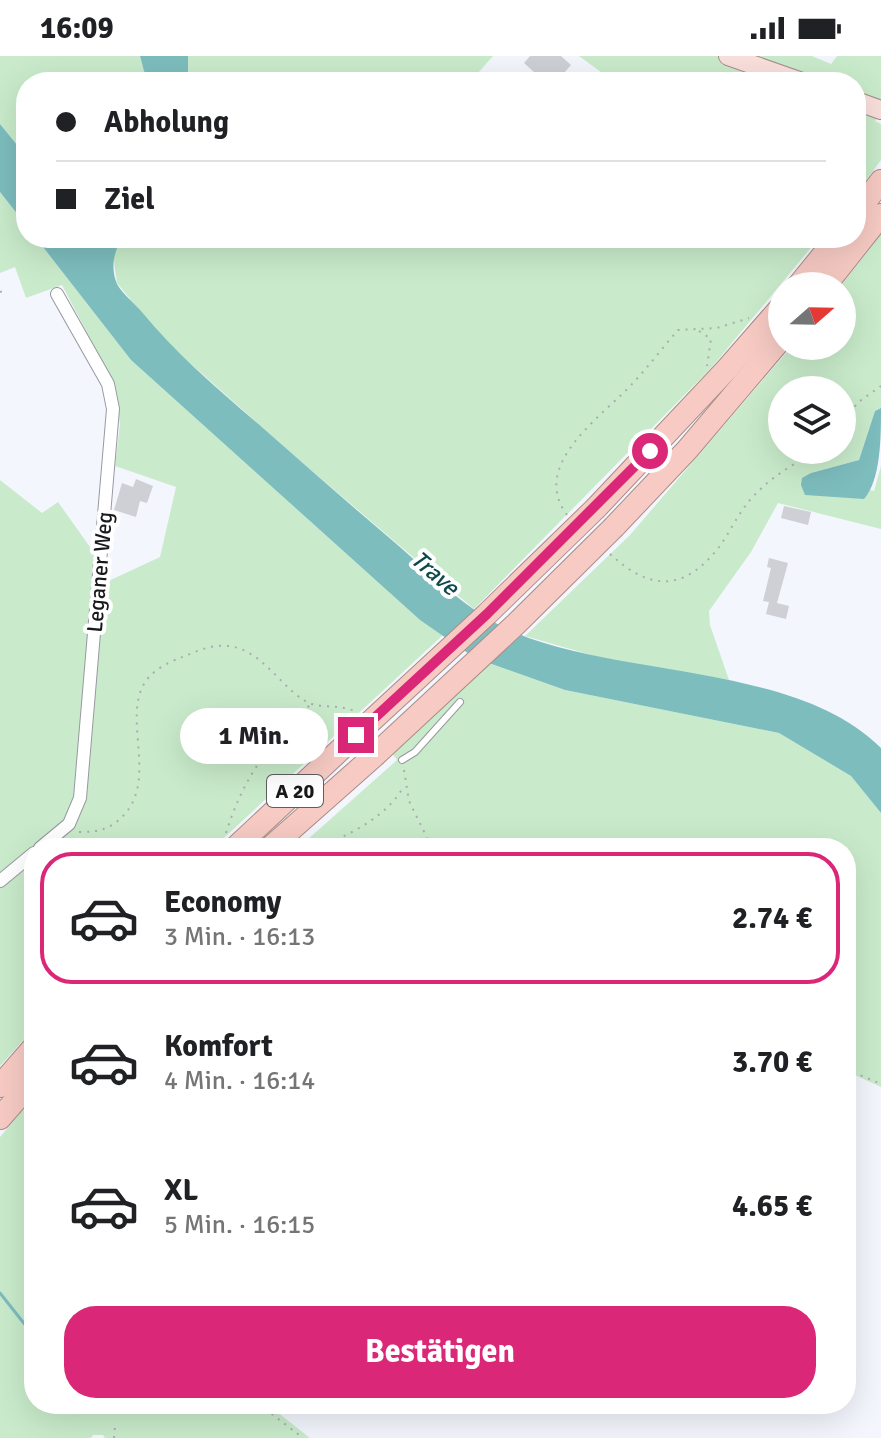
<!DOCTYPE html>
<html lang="de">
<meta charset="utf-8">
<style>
:root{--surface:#fff;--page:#f6f6f6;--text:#202124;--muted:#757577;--line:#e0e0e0;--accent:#db2777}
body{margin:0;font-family:Signika,sans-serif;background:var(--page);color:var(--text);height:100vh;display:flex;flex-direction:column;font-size:30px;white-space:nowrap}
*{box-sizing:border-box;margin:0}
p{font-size:26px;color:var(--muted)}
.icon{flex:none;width:44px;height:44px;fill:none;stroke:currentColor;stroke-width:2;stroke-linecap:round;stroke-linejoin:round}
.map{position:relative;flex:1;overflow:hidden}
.sheet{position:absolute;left:24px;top:782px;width:832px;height:576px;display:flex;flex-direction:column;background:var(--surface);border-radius:32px;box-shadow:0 8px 32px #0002}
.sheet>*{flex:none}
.top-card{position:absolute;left:16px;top:16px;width:850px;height:176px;border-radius:32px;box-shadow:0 8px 32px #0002;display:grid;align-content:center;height:176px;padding:0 40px;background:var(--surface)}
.needle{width:52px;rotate:70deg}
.buttons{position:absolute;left:768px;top:216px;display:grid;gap:16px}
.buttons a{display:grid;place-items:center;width:88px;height:88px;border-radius:50%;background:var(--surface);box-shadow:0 8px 32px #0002;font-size:40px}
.end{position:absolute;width:36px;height:36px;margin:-18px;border:10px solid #db2777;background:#fff;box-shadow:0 0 0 4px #fff}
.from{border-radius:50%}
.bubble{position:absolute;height:56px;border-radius:28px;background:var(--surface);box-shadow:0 8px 32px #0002;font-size:26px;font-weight:800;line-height:56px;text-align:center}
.top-card b{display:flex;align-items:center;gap:28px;height:76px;font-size:30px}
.top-card b+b{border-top:2px solid var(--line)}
.top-card i{width:20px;height:20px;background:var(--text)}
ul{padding:14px 0 0;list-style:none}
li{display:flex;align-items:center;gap:24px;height:132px;margin:0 16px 12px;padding:0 24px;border:4px solid transparent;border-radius:32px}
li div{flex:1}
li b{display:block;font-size:30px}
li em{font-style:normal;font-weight:800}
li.on{border-color:var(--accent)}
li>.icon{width:72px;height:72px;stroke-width:1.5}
.action{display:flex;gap:16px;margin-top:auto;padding:16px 40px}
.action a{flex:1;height:92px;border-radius:32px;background:var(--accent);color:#fff;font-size:32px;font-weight:800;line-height:92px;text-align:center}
.status{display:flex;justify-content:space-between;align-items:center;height:56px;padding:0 40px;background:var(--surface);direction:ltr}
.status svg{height:22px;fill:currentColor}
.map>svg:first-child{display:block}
.green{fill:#c9ebcb;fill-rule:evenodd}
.water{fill:#7dbdbe}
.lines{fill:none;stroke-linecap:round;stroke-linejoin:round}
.stream{stroke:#7dbdbe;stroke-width:3}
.building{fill:#ced0d6}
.lane-casing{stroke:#9899a0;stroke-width:8}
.street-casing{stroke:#9899a0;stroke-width:14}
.primary-casing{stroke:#a98d89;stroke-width:20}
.highway-casing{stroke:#a98d89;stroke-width:24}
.path{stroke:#aaacb1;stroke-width:2;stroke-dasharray:2 6;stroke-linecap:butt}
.lane{stroke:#fff;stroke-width:6}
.street{stroke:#fff;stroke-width:12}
.primary{stroke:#fae0dc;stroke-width:18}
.highway{stroke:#f7cbc4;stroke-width:22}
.highway-bridge-casing{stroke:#a98d89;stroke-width:24;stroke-linecap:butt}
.highway-bridge{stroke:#f7cbc4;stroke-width:22}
.route{stroke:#db2777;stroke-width:10}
.labels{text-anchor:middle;stroke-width:8;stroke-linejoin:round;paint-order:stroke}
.shield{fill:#fff;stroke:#5d5e5f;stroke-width:2}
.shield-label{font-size:20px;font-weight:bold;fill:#18191b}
.street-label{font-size:22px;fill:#18191b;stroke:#fff}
.water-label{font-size:24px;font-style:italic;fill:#0f4a4b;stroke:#fff}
</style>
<div class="status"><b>16:09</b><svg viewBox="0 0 49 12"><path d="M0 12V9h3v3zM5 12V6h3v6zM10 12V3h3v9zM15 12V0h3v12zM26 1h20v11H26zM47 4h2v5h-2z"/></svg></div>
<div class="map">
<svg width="881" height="1382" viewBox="0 0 881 1382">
<rect width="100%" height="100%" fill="#f4f6fd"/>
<g class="green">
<path d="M0 0H140L147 24V26H26V100L0 68Z"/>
<path d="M188 0H493L470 26H188Z"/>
<path d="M579 0H812L831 8 837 0H881V57L875 65 881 68V104L856 138V26H588L605 19Z"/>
<path d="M0 136 26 169V182H36L131 304 420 564 443 579 213 792H34V972L0 1010V424L42 457 58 446 95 498 102 528 160 501 176 431 115 410 120 368 115 330 62 229 26 242 15 211 0 217Z"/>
<path d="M881 178V352L875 355 859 404 811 417 874 435 881 410V473L778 447 751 496 709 555 710 569 729 624 605 603 525 580 630 479 792 290H842L841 230ZM782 334H842V394H782Z"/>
<path d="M122 182H819L712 311 474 553 291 397 163 283 117 227 113 198Z"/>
<path d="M475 602 565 634 779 677 851 720 881 757V1031L846 1015V792H298L397 704 383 686Z"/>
<path d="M34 1041V1348H267L310 1382H105L103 1379H93L91 1382H0V1081Z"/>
</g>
<g class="water">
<path d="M140 0H188V26H147Z"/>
<path d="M0 68 26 100V169L0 136Z"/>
<path d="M36 182H122C114 196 110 211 117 228 122 237 134 247 141 255 177 299 220 335 263 372 308 412 354 452 400 491 436 523 471 558 516 577 625 622 797 608 881 692V757L851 720 779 677 565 634 475 602 420 564 131 304Z"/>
<path d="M881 352C881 381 881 424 864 443L805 439 801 429 802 422 811 417 859 404 875 355Z"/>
</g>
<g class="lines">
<path class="stream" d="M0 1237 34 1280"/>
</g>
<g class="building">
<path d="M530 0H561L571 9 564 17 574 26H545L524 7Z"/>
<path d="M136 423 153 430 147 447 140 445 136 461 114 454 122 427 133 431Z"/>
<path d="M784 450 811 456 808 469 781 462Z"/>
<path d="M769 502 788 507 777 547 789 550 786 563 766 558 769 546 763 545 771 512 767 511Z"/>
</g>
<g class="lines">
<defs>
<path id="lane" d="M402 704 415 696 460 646"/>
<g id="street">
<path d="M40 792 69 768 80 742 113 353 108 328 57 238"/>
<path d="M0 825 34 797"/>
</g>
<g id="primary">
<path d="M728 0 802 26"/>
<path d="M856 45 881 54"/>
</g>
<g id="highway">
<path d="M856 158 881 125"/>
<path d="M798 230 837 182"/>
<path d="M825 230 881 159"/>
<path d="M596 452 727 313 782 250"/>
<path d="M614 471 687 394 782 282"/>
<path d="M235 792 356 679"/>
<path d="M270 792 374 700"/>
<path d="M0 1030 34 991"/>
<path d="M0 1062 34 1023"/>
</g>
</defs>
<use href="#lane" class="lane-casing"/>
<use href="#street" class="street-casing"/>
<use href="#primary" class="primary-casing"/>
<use href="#highway" class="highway-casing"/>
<g class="path">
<path d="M816 22 826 26"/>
<path d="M0 236 3 235"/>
<path d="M699 275 711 283 707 310"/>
<path d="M842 371 857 347 881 330"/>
<path d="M567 459C529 408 603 360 633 327 649 310 663 291 678 274L717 272 749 262"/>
<path d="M610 498C651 536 685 535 719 491 730 476 738 458 750 444 769 422 793 408 819 394"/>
<path d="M404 714 409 745 432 792"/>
<path d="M79 776C98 776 109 774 123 760 160 722 118 656 149 621 156 613 171 605 180 602 195 596 211 588 228 590 264 593 285 639 312 648 326 652 341 649 354 655"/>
<path d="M226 777C243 722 269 687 311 648"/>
<path d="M314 792C347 781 387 761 404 730"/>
<path d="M846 1013 881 1028"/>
<path d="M259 1348 303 1382"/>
<path d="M114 1382 115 1370"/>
</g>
<use href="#lane" class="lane"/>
<use href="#street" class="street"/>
<use href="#primary" class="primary"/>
<use href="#highway" class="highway"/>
<defs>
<g id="highway-bridge">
<path d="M356 679 487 558 596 452"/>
<path d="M374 700 516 568 614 471"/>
</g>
</defs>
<use href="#highway-bridge" class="highway-bridge-casing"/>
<use href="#highway-bridge" class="highway-bridge"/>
</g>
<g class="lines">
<path class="route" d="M356 679 487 558 650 395"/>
</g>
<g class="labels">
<rect class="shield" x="267" y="719" width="56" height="32" rx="6"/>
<g class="shield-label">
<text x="295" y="742">A 20</text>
</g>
<g class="street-label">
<text transform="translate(99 516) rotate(-85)" y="8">Leganer Weg</text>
</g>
<g class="water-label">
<text transform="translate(435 517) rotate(41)" y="8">Trave</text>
</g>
</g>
</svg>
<div class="buttons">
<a><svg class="needle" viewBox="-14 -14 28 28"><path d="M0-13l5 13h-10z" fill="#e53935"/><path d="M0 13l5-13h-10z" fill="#757577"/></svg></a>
<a><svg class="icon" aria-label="layers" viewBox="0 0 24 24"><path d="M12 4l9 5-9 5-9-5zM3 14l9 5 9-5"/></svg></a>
</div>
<i class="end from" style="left:650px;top:395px"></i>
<i class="end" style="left:356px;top:679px"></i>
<div class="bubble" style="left:180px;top:652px;width:148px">1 Min.</div>
<div class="top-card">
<b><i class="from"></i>Abholung</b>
<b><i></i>Ziel</b>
</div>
<section class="sheet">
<ul>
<li class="on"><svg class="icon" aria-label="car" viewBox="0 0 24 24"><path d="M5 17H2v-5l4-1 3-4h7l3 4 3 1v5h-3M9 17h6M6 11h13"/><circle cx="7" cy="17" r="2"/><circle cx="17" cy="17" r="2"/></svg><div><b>Economy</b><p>3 Min. · 16:13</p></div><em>2.74 €</em></li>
<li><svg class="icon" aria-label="car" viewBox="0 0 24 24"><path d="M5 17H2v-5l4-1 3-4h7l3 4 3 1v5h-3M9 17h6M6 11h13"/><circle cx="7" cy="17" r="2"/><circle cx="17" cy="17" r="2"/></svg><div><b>Komfort</b><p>4 Min. · 16:14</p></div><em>3.70 €</em></li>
<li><svg class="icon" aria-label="car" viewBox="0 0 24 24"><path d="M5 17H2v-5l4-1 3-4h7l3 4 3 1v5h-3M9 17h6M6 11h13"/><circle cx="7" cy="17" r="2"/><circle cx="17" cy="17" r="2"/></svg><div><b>XL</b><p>5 Min. · 16:15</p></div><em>4.65 €</em></li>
</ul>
<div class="action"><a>Bestätigen</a></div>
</section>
</div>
